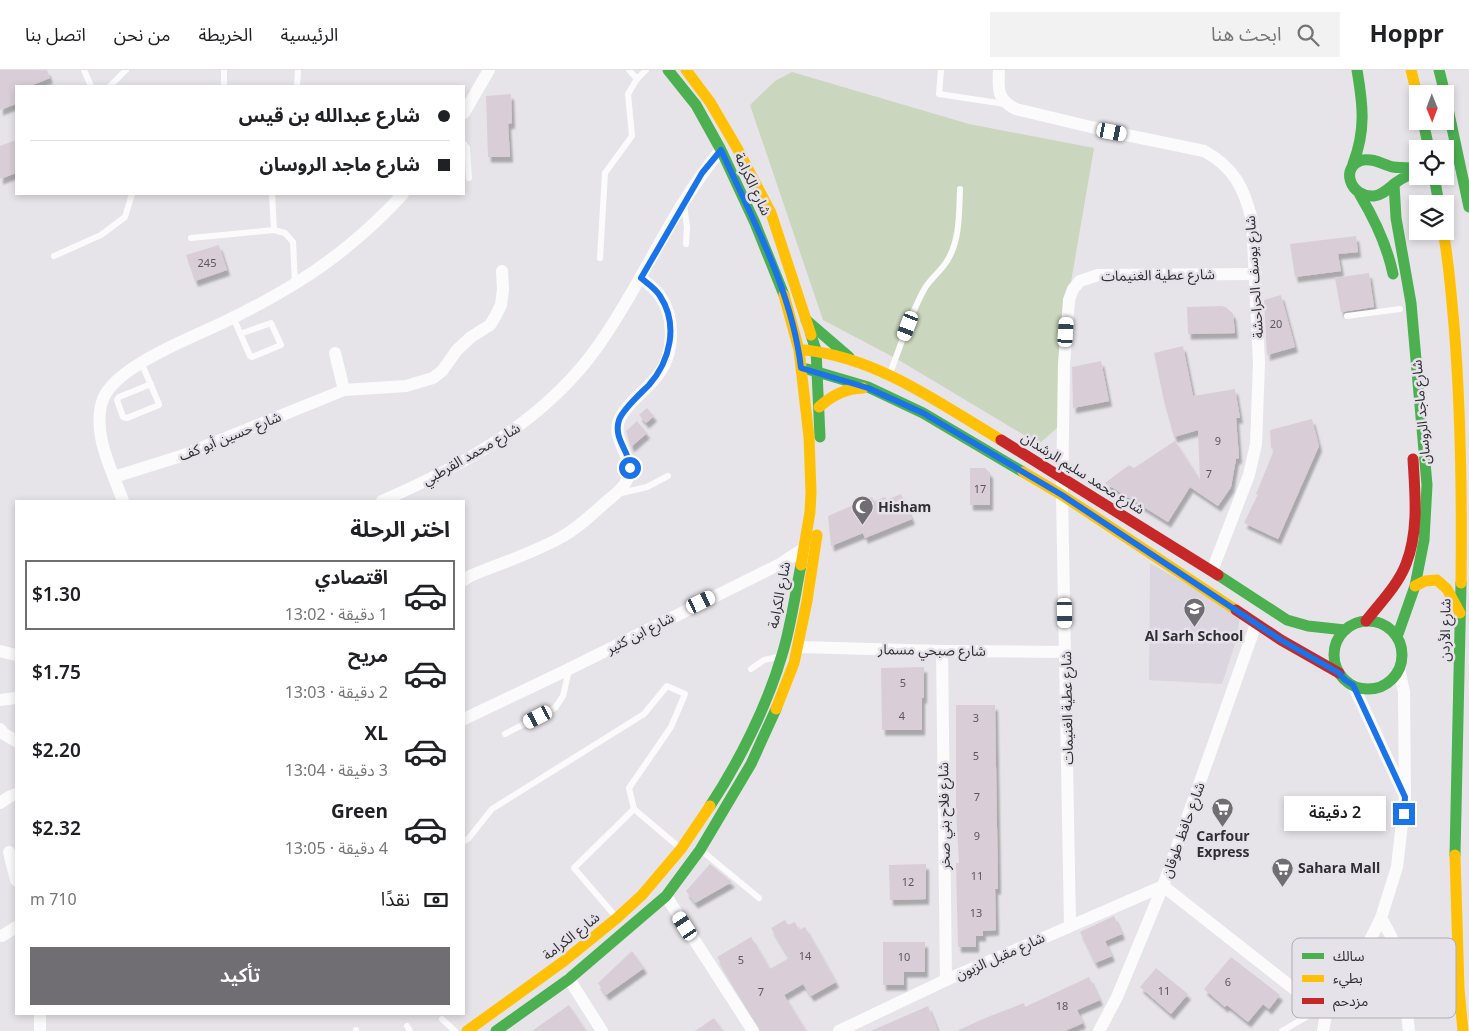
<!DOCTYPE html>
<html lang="ar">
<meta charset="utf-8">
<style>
:root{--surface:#fff;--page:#f2f2f2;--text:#202124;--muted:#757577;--line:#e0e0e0;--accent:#706e72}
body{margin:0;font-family:Georgia,"Noto Sans Arabic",serif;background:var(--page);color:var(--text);direction:rtl;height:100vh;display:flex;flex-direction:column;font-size:19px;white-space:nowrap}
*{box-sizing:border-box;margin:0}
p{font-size:16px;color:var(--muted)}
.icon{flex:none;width:28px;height:28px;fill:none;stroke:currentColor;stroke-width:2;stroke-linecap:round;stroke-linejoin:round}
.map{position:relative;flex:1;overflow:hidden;direction:ltr}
.side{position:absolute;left:15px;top:430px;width:450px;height:515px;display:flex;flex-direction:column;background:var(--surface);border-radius:0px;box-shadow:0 2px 8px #0003;direction:rtl}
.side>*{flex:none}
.banner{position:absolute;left:15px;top:15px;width:450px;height:110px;border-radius:0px;box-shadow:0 2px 8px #0003;direction:rtl;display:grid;align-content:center;height:110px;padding:0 15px;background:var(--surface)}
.needle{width:32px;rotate:179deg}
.buttons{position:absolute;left:1409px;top:15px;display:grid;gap:10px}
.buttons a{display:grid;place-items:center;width:45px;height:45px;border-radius:0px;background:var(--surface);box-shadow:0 2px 8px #0003;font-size:25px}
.end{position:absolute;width:22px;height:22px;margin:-11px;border:6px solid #1a73e8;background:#fff;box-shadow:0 0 0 2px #fff}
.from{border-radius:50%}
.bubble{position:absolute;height:35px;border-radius:0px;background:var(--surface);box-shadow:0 2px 8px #0003;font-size:16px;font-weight:600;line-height:35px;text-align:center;direction:rtl}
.car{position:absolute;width:15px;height:30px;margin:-15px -8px;border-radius:6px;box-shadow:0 0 4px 1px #0007;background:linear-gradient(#fff 24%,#345 0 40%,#fff 0 76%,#345 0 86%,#fff 0)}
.banner b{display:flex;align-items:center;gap:18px;height:48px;font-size:19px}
.banner b+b{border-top:1px solid var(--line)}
.banner i{width:12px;height:12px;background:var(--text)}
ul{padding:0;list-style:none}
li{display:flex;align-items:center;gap:15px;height:70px;margin:0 10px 8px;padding:0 5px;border:2px solid transparent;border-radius:0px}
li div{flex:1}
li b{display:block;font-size:19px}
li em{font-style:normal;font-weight:600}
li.on{border-color:var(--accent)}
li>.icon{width:45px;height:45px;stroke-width:1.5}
h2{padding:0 15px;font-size:22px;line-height:60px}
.pay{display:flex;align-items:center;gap:12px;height:55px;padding:0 15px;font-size:19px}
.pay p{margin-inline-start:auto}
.button{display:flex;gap:10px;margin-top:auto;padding:10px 15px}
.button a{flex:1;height:58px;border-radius:0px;background:var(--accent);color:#fff;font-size:20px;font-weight:600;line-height:58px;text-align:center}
header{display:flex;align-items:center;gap:30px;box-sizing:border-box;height:70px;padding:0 25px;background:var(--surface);border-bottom:1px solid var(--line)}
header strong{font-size:24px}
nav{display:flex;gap:28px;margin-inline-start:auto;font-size:18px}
.search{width:350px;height:45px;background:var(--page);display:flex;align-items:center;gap:12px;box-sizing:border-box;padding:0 18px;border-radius:0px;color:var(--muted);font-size:19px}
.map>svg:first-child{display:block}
.built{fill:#dad5df}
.green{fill:#cad6be}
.building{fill:#d9ced7;filter:url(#shadow)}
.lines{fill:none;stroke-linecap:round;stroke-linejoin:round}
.lane{stroke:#fbfbfc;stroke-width:6}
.street{stroke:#fbfbfc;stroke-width:12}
.fast{stroke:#4caf50;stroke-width:11}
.slow{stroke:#ffc107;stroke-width:11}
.jam{stroke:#c62828;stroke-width:11}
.route{stroke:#1a73e8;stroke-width:6}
.labels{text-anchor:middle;stroke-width:5;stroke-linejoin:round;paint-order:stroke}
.number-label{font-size:11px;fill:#5b585c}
.street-label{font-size:14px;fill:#302f32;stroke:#e6e2ea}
.poi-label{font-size:14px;font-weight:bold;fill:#302f32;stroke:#e6e2ea;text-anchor:start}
.key{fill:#e6e2ea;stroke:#afacb3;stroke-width:1}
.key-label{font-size:14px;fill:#302f32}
</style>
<header>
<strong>Hoppr</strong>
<div class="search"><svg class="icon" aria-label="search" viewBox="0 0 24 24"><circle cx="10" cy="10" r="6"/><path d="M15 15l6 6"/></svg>ابحث هنا</div>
<nav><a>الرئيسية</a><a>الخريطة</a><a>من نحن</a><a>اتصل بنا</a></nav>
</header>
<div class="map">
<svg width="1469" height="961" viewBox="0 0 1469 961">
<defs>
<filter id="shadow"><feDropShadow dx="3" dy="5.5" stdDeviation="1" flood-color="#0004"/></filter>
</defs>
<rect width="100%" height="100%" fill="#e6e4e8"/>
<path class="built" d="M1150 493 1240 545 1237 568 1222 614 1149 610Z"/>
<path class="green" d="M792 2 969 54 1094 78 1065 247 1058 357 1039 374 897 289 823 250 750 35 775 11Z"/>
<g class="building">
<path d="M0 0H47L50 8 30 16H16V34L0 40Z"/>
<path d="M511 24 512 53 508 54 510 87H488L486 26Z"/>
<path d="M16 70V103L0 109V76Z"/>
<path d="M1356 166 1358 182 1338 184 1341 201 1295 207 1290 174Z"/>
<path d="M219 175 227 200 195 211 186 185Z"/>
<path d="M1369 203 1374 237 1341 242 1335 208Z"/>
<path d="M1281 225 1295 277 1267 285 1264 230Z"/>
<path d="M1221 236 1226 237 1233 244 1235 263 1188 264 1187 237Z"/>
<path d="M1183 276 1193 326 1235 319 1240 348H1236L1239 388 1236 389 1231 417 1218 436 1190 417 1168 452 1105 413 1129 395 1134 398 1175 371 1200 410 1198 360 1174 367 1164 331 1154 283Z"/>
<path d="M1101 291 1109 331 1073 338 1072 297Z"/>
<path d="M647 338 654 346 646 353 639 345Z"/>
<path d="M1312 349 1319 376 1278 469 1244 453 1258 424H1256L1274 380 1271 378 1270 360Z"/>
<path d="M637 351 647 363 631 377 626 361Z"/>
<path d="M970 398H985L990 403V435H970Z"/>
<path d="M901 424 912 449 865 468 863 463 831 476 828 446 872 427 874 431 885 427 887 430Z"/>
<path d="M924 597V628H922V660H882L881 598Z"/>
<path d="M956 635H995L998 819H995L996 860 983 861V866H976V877H958L956 793H959L956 742Z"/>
<path d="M710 794 732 812 695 833 686 821Z"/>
<path d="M926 794V829L890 830 889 795Z"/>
<path d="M1114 846 1122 864 1105 871 1112 886 1095 893 1080 862Z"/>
<path d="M785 850 788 855 795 852 799 860 805 857 836 912 811 926 803 914 784 925 806 961H761L717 887 751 867 770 899 789 888 771 858Z"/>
<path d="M883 872H925V902H904V915H883Z"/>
<path d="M632 881 644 898 606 925 598 913Z"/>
<path d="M1231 887 1280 925 1269 939 1263 934 1248 952 1227 935 1225 937 1204 919Z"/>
<path d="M1156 898 1188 924 1171 944 1140 917Z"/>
<path d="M1089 907 1100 930 1077 940 1083 953 1065 961H957L985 948 1024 933 1025 937Z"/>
<path d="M569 935 586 961H532Z"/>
<path d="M928 936 938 961H871Z"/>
<path d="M714 948 723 961H695Z"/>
</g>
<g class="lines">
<g class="lane">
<path d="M84 0 91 16"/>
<path d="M224 0V15"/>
<path d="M629 0 637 9"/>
<path d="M941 0 939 24 1005 34"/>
<path d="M110 16 126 0"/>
<path d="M297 16 298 0"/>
<path d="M464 74 467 78 469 108"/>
<path d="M272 124 274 160"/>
<path d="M684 135 687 157 686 174"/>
<path d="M191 168 274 160 285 163 293 172 295 214"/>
<path d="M54 186 101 165 125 147 132 124"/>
<path d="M600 188 605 103 632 66 628 24 637 9 646 0"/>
<path d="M1347 246 1400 239"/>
<path d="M233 247 250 286 252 287 281 275 271 253 240 264"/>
<path d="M141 292 159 334V335L127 348 123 347 117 330 119 327 151 314"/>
<path d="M890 303C901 275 910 244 925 218 931 208 941 201 947 191 960 171 959 143 960 119"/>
<path d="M617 424 647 417 668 406"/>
<path d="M751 599 764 590 778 587"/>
<path d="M505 664 555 638 563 626 569 600"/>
<path d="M464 771 468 769 492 739 644 644 667 616 685 624 671 657 629 718 634 739 680 778"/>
<path d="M701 780 759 828"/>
<path d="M616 847 574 798 634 739"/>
<path d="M442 949 455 961"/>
<path d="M407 956 410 961"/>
<path d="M356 961V960"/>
<path d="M1282 961 1320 939"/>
</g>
<g class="street">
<path d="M999 0C998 20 997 30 1016 39L1112 62 1204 81C1234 97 1244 118 1252 150L1259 293 1256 374 1249 405 1212 501"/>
<path d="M464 43 489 0"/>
<path d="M335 283 344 320"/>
<path d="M114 407 181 386 344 320 406 316 433 308 442 301 457 280 471 267 490 255 495 247 501 235 503 219 502 201"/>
<path d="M123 431C112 400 91 363 103 329 116 296 191 268 222 253 247 241 272 228 296 213 334 190 373 157 403 124"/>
<path d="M382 431C464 395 545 351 598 276 643 213 671 139 721 80"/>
<path d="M464 510 470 506C499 494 530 484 558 469 576 460 591 445 606 432 613 426 624 418 627 410 636 387 609 369 620 348 628 332 647 320 658 305 674 284 676 248 660 226 656 219 647 213 641 208"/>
<path d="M798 577 942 581 1066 582"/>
<path d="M0 581 16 585"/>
<path d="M942 581 946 910"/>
<path d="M1353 615 1403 722"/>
<path d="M0 630 16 628"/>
<path d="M464 649 569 599 780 494 803 479H808"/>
<path d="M0 659 4 664 16 671"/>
<path d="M0 733 9 727 16 724"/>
<path d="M9 782 16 810"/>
<path d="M1163 816 1326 944"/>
<path d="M666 826 753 961"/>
<path d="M1381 848 1391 866 1401 895 1409 961"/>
<path d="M1070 855 1062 425 1064 294 1069 230 1073 219 1080 211 1098 205 1256 204"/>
<path d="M2 866 16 857"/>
<path d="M569 909 602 961"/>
<path d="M40 961V944"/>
<path d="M839 961 946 910 1163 816"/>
<path d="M1099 961 1117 927 1163 816 1256 554"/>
<path d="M1323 961 1326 944 1364 882 1381 848 1397 797 1405 727 1404 622 1399 599"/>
</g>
<g class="fast">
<path d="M668 0 696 35 721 80 755 153 784 225"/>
<path d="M1439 0 1445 24"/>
<path d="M1445 25 1469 137"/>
<path d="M1423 51 1429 79"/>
<path d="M1353 94C1366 60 1363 35 1357 0"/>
<path d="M1409 98C1404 97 1398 98 1393 97 1383 95 1375 88 1363 90 1339 96 1350 128 1374 126 1386 125 1395 109 1410 105"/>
<path d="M1434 106 1439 134"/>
<path d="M1394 114 1396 148 1411 233 1427 415 1424 470 1415 516 1397 567"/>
<path d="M1360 125C1375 150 1387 175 1393 204"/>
<path d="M806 250 849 287"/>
<path d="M811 265 816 280 820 367"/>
<path d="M807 299 868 317 923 343 1023 402"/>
<path d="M1218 505 1287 550 1308 556 1345 560"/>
<circle cx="1368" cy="585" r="34"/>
<path d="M710 736C739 692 767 636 782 585 791 556 795 525 801 495"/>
<path d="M1455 785 1461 513"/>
<path d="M496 961 569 909 666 826 700 780 751 694 776 639"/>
</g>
<g class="slow">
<path d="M686 0 710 32 737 78 771 143 811 265"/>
<path d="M1411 0 1418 29"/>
<path d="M1443 161C1449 192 1451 224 1454 255 1461 341 1462 427 1461 513"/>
<path d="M784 225 799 280 809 367 811 422 810 442 801 495"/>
<path d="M805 280C878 288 939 333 1001 370"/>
<path d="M819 337C833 325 844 319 863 318"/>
<path d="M1023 402 1062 425 1236 540"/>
<path d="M1415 516 1425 511 1437 510 1447 519 1460 543"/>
<path d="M776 639 794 593 807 531 817 465"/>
<path d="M1455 785 1459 919 1463 961"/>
<path d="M467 961 564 891 617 848 642 825 681 779 710 736"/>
</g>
<g class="jam">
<path d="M1001 370 1218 505"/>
<path d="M1236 540 1281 570 1339 603"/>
<path d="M1366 551C1380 533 1398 515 1406 494 1419 461 1415 423 1413 389"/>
</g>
</g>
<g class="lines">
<path class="route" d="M630 398C629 393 628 388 626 383 621 372 615 363 619 350 623 339 640 324 649 315 670 291 679 255 660 226 656 219 647 213 641 208L702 103 721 80C753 150 792 221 801 298L868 318 923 343 1062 425 1281 570 1339 603 1345 610 1353 615 1405 727 1404 744"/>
</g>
<defs>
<symbol id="mosque-pin" viewBox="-11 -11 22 30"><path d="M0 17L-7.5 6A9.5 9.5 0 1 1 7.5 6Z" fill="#706e72" stroke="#e6e2ea"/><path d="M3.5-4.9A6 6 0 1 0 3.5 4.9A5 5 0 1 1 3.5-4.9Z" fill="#fff"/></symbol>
<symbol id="school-pin" viewBox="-11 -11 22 30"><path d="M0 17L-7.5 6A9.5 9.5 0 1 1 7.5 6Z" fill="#706e72" stroke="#e6e2ea"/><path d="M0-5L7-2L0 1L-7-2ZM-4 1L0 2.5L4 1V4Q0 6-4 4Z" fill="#fff"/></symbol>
<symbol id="supermarket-pin" viewBox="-11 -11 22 30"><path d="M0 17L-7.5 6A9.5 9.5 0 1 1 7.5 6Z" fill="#706e72" stroke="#e6e2ea"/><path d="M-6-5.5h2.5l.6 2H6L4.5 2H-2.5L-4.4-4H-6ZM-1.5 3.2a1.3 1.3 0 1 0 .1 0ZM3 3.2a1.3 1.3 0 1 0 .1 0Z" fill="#fff"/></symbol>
</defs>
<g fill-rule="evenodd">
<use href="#mosque-pin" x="850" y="424" width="25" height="34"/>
<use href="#school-pin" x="1182" y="526" width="25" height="34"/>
<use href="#supermarket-pin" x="1210" y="726" width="25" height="34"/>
<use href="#supermarket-pin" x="1270" y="786" width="25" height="34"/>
</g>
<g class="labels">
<g class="number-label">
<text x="207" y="197">245</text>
<text x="1276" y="258">20</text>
<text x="1218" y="375">9</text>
<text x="1209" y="408">7</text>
<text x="980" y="423">17</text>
<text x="903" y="617">5</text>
<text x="902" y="650">4</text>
<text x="976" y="652">3</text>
<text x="976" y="690">5</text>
<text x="977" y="731">7</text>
<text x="977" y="770">9</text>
<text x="977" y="810">11</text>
<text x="908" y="816">12</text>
<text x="976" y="847">13</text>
<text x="805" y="890">14</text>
<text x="904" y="891">10</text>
<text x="741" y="894">5</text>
<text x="1228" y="916">6</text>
<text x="1164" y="925">11</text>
<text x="761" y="926">7</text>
<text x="1062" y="940">18</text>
</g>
<g class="street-label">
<text transform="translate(753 114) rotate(65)" y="5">شارع الكرامة</text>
<text transform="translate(1158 205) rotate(-1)" y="5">شارع عطية الغنيمات</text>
<text transform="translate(1254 207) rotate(-94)" y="5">شارع يوسف الحراحشة</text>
<text transform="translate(1421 342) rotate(-95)" y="5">شارع ماجد الروسان</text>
<text transform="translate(230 366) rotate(-22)" y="5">شارع حسين أبو كف</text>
<text transform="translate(471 384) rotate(-30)" y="5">شارع محمد القرطبي</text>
<text transform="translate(1083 403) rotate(32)" y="5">شارع محمد سليم الرشدان</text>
<text transform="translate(779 525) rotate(-79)" y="5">شارع الكرامة</text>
<text transform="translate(1445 560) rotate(-89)" y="5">شارع الأردن</text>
<text transform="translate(640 563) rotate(-27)" y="5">شارع ابن كثير</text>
<text transform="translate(932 580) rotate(1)" y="5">شارع صبحي مسمار</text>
<text transform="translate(1067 638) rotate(-91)" y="5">شارع عطية الغنيمات</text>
<text transform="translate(944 746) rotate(-91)" y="5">شارع فلاح بني صخر</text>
<text transform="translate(1183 760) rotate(-70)" y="5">شارع حافظ طوقان</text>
<text transform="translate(571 866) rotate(-38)" y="5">شارع الكرامة</text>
<text transform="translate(1000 886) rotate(-24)" y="5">شارع مقبل الزبون</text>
</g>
<g class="poi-label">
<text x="878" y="442">Hisham</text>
<text x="1194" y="571" text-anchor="middle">Al Sarh School</text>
<text x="1223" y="771" text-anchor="middle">Carfour<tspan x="1223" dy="16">Express</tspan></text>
<text x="1298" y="803">Sahara Mall</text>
</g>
</g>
<rect x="1292" y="868" width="164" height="80" rx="8" class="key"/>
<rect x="1302" y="883" width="22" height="6" fill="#4caf50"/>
<rect x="1302" y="905" width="22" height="7" fill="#ffc107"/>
<rect x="1302" y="928" width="22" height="6" fill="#c62828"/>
<g class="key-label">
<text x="1333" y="891">سالك</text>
<text x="1333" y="913">بطيء</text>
<text x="1333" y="936">مزدحم</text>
</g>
</svg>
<div class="buttons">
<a><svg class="needle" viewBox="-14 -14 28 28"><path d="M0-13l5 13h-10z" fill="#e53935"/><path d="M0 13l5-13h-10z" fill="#757577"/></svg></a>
<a><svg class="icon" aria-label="locate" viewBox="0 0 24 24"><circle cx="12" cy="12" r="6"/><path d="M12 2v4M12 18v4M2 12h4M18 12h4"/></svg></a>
<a><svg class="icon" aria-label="layers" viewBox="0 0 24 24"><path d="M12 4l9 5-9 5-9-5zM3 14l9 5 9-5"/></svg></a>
</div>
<i class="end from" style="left:630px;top:398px"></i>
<i class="end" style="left:1404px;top:744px"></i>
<div class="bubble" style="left:1284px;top:726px;width:102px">2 دقيقة</div>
<i class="car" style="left:1112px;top:62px;rotate:101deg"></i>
<i class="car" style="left:908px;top:256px;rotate:201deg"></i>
<i class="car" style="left:1066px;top:262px;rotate:4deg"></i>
<i class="car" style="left:701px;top:532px;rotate:64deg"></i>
<i class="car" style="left:1065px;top:543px;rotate:179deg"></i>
<i class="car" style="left:538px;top:647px;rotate:243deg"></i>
<i class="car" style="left:685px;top:856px;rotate:327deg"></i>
<div class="banner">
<b><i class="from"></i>شارع عبدالله بن قيس</b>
<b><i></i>شارع ماجد الروسان</b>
</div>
<section class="side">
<h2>اختر الرحلة</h2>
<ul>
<li class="on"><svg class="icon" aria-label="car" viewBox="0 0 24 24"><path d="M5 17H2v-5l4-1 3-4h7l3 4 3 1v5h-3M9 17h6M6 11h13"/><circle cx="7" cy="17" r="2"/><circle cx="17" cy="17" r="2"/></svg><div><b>اقتصادي</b><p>1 دقيقة · 13:02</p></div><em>$1.30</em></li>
<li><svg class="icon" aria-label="car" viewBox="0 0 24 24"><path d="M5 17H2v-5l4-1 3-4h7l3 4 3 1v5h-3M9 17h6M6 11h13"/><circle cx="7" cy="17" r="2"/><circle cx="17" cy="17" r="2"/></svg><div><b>مريح</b><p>2 دقيقة · 13:03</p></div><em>$1.75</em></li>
<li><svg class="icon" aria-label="car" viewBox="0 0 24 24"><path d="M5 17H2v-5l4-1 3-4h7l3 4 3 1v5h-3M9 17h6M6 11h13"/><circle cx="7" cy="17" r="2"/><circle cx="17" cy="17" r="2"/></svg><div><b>XL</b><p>3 دقيقة · 13:04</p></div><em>$2.20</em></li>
<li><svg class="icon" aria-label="car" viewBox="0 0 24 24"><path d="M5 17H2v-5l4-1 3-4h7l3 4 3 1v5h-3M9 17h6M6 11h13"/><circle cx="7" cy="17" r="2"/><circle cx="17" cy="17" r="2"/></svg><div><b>Green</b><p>4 دقيقة · 13:05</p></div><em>$2.32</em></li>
</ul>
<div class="pay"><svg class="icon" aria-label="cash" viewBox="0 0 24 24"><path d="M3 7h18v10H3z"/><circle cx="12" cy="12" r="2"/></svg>نقدًا<p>710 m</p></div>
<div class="button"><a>تأكيد</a></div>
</section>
</div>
